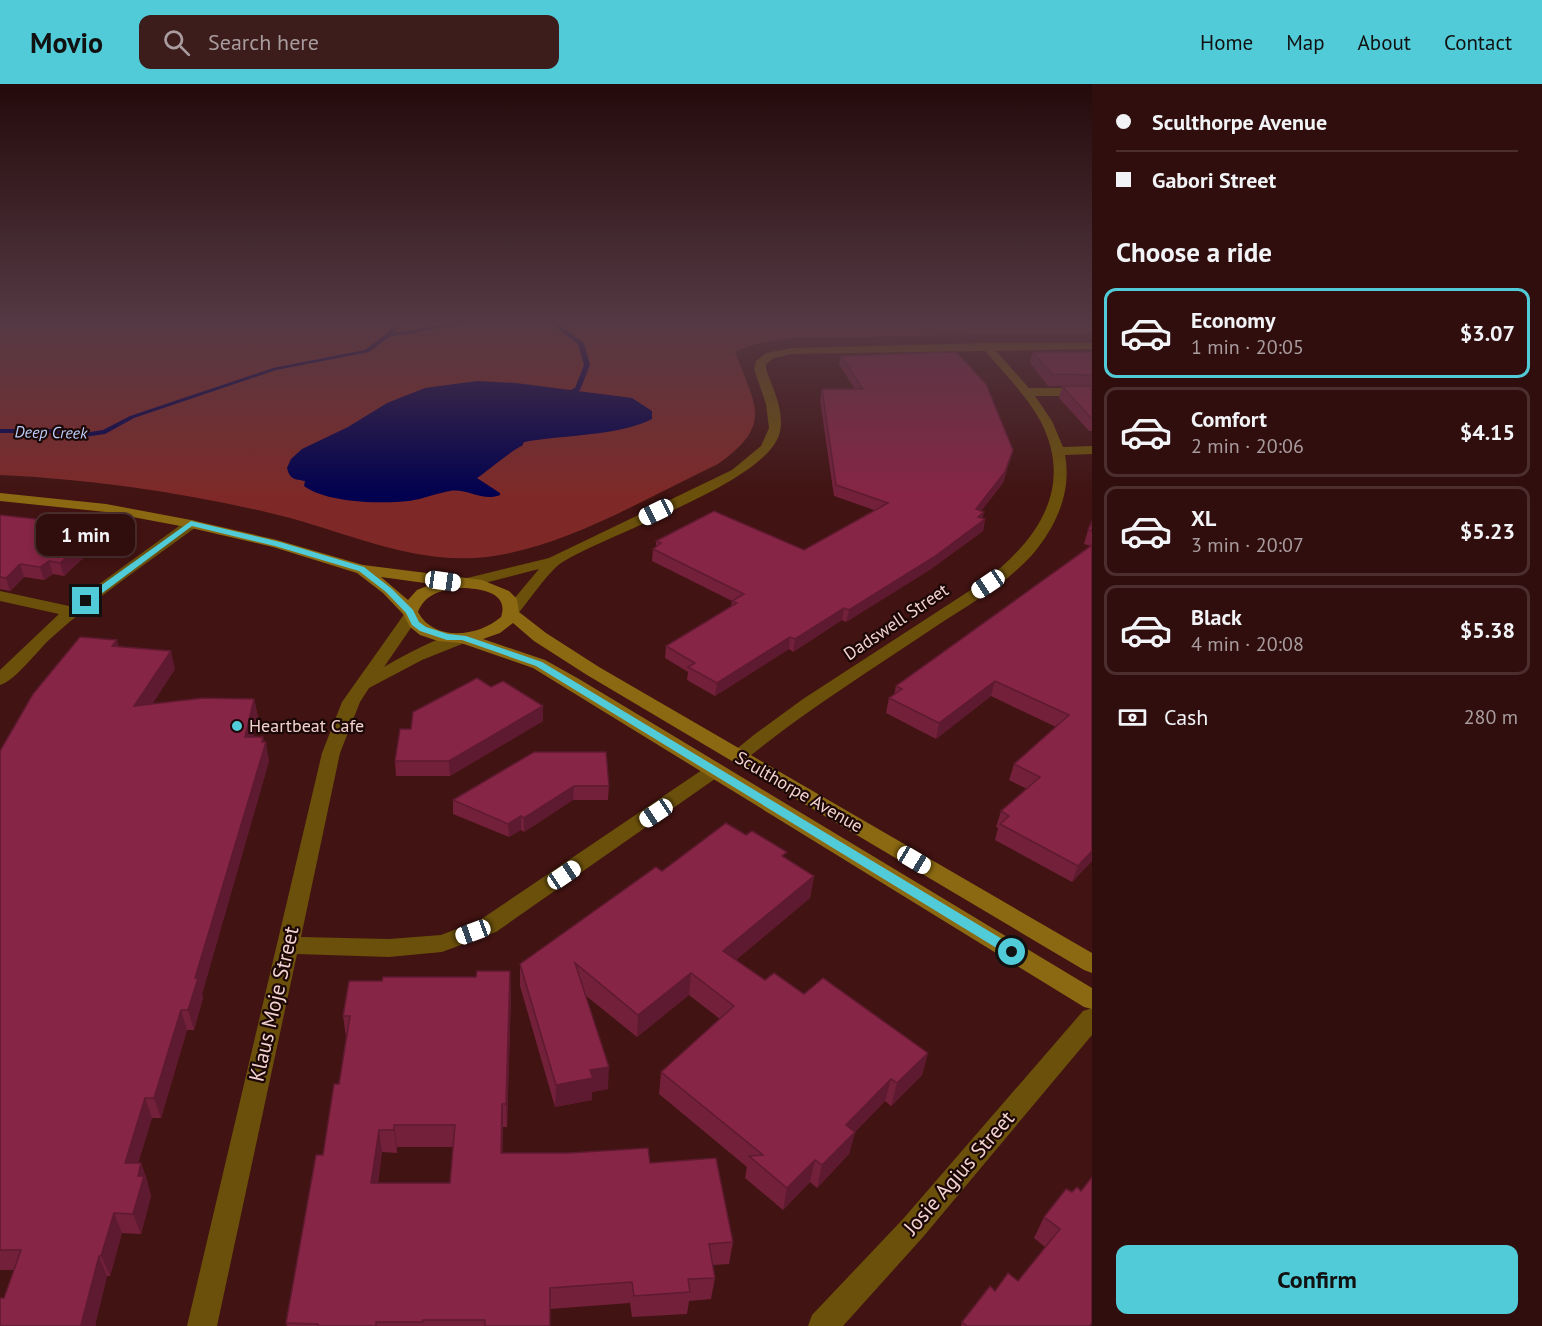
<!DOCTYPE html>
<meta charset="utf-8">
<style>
:root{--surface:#310e0e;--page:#3d1c1c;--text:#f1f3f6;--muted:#a89c9e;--line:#4c2e2e;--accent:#52cbd8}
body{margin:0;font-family:"PT Sans",sans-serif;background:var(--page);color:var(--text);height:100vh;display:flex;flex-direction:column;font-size:22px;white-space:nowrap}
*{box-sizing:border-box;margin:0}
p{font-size:20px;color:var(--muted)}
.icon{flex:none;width:33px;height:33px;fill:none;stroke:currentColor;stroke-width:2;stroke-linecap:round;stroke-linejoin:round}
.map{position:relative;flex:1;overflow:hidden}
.sheet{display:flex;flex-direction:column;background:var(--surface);width:450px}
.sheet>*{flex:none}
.banner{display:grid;align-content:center;height:132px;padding:0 24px;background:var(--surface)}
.end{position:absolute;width:27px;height:27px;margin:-14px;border:8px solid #52cbd8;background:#111;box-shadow:0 0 0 3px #111}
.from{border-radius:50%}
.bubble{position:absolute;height:42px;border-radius:12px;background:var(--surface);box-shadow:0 3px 9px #0003,0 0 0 2px var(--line);font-size:20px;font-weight:800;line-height:42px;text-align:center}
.car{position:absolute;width:18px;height:36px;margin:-18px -9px;border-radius:8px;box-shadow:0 0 4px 2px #0007;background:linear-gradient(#fff 24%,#345 0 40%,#fff 0 76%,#345 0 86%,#fff 0)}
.banner b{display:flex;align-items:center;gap:21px;height:57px;font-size:22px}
.banner b+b{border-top:2px solid var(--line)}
.banner i{width:15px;height:15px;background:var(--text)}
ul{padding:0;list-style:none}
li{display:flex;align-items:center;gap:18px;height:90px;margin:0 12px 9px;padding:0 12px;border:3px solid var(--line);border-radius:12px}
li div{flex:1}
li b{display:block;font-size:22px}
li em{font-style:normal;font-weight:800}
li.current{border-color:var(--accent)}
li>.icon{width:54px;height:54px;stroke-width:1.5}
h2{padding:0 24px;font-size:27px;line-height:72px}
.pay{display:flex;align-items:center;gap:15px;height:66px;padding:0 24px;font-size:22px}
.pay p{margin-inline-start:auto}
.cta{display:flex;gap:12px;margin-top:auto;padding:12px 24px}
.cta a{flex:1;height:69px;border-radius:12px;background:var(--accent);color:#111;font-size:24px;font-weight:800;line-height:69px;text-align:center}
header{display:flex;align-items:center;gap:36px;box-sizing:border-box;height:84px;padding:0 30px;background:var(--accent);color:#111}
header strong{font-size:28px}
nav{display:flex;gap:33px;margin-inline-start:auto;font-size:21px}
.search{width:420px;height:54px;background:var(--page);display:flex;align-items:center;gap:15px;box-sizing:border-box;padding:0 21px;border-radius:12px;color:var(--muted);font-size:22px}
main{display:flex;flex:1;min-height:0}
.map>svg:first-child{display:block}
.green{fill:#7e2928}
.water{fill:#01014f}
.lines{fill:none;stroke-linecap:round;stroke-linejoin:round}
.stream{fill:#01014f;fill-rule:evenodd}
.street{fill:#6b500b;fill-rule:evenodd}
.secondary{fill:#8b6912;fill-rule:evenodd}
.wall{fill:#73203b;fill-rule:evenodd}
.shaded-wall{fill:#5e1a30}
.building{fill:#862545;stroke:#5e1a30;stroke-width:1.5;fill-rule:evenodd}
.route{fill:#52cbd8}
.poi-dot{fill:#52cbd8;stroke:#1b0706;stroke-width:2}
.labels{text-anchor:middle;stroke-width:4.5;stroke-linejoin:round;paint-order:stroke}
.far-water-label{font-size:16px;font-style:italic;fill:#b9cefa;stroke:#1b0706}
.street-label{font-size:18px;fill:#f2d2cf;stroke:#1b0706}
.poi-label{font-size:18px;fill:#f2d2cf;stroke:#1b0706;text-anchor:start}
.near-street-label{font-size:21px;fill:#f2d2cf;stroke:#1b0706}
</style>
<header>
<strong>Movio</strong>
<div class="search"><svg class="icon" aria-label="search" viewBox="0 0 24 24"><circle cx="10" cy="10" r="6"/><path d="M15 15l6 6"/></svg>Search here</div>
<nav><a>Home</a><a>Map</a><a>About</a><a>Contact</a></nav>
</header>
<main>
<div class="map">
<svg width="1092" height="1242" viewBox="0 0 1092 1242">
<rect width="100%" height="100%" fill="#411312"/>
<path class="green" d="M1092 237V250C1018 250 945 251 871 253 827 254 775 249 735 268 756 323 773 341 718 380 646 414 566 463 487 473 411 482 338 444 266 428 179 408 89 395 0 391V238Z"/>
<path class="water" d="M477 297 516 299 632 314 652 327V335C620 352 560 351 524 358L522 362C516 363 486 388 477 394L500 409V411C483 418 467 404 450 407 437 409 423 415 409 417 381 420 327 419 304 402L305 397C295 395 290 396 287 384L291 375 302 365 348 343 387 319 425 304Z"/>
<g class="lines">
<g class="stream">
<path d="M400 237H405L393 249 468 237H481L389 253 369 268 276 286 134 334 105 350 77 354 51 349H0V345H51L77 350 103 346 130 332 273 284 365 266 385 251Z"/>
<path d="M548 237H554L584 259 590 281 580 306 562 314 560 313V311L575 304 584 281 578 260Z"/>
</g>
<g class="street">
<path d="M986 259H1092V265L996 267 1029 304H1092V312H1035L1052 337 1063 363 1092 362V370L1065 371C1072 408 1056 443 1032 471 1004 502 966 522 932 545 869 587 804 628 745 676H731L728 672 755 650 803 615 983 498C1036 458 1075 405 1041 338 1026 311 1005 290 985 267L792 270 774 274 766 280V285C773 305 786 330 779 351 763 400 609 449 561 479 549 487 528 518 517 531L511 533 503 528 539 485 465 504 457 499 459 496 549 474 732 386 761 362 769 344 766 320 754 285 756 277 766 269 792 264Z"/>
<path d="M191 436 196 437 198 440 196 443C147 479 95 514 50 555 38 566 14 598 0 601V586L59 530 0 517V507L69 522 186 437Z"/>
<path d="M411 527 419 532 384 583C402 573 448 546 467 550L469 554 467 558 422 576 369 604 360 618 340 669 301 853 389 855 441 851 480 836 708 682 715 680 722 682 725 686 722 690 496 848 442 868 389 873 297 870 217 1242H187L322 669 342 618 405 529Z"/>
<path d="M1092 924V951L923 1153 843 1242H808L812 1231 903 1135 1083 927Z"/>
</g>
<path class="secondary" d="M0 409 106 420 191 436 277 456 363 481 482 496 509 507 517 515 519 528 546 549 599 583 1092 869V889L1084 886 587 591 534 557 513 539 500 549 483 555 545 576 579 595 1092 904V925L1084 923 533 584 461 559 438 557 420 551 410 543 403 530 383 509 357 489 273 463 191 444 106 428 0 417ZM381 493 432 500 417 506 408 516ZM459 504C477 504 510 507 501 533 478 553 434 558 418 528 425 510 441 506 459 504Z"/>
</g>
<g class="wall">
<path d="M1032 268H1092V347H1089L1059 314 1062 302H1086H1048L1030 279Z"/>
<path d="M841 272 1013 366 1003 399 981 427 983 434 985 435 983 447 931 485 846 538 842 536 793 568 789 565 715 612 687 596 688 588 665 574 666 562 731 523 732 517 652 477 653 465 656 463V457L804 466 874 426 834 412 820 316 822 305H855L839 281Z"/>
<path d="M0 431 54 437 55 440 100 458 64 492 53 490 44 496 24 493 10 507 0 505Z"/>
<path d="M1092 437V777L1072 798 995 756 998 744 996 743 1001 727 1027 705 1009 696 1014 680 1056 643 991 612 936 655 886 629 889 614 894 611 896 602 1091 462 1084 460 1088 446Z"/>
<path d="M118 563 175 585 152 620 254 615 258 633 253 653 264 658 269 677 202 910 203 914 194 946H187L161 1034H152L138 1079H141L148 1099V1101L151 1112 141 1150 122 1149 110 1192H107L95 1241 96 1242H0L4 1214 14 1186H0V667Z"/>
<path d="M543 637 450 692H396L395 677 411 645Z"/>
<path d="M534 668 609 702 608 716H573L524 748 521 746 509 753 453 730V716Z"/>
<path d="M786 774 814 792 810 814 736 876 765 896 804 910 928 969 922 991 891 1022 885 1017 855 1048 849 1070 817 1104 810 1098 783 1126 745 1094 747 1083 659 1010 661 988 720 935 689 911 637 953 585 911 608 1005 592 1008V1016L555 1023 520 902V880L662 787Z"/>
<path d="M511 909 507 1043H503L502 1069 650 1079 733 1158 729 1180 713 1181 715 1194 711 1215 689 1217 687 1230 632 1233 630 1219 550 1225V1242H287L286 1239 339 1000 346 953 343 932ZM397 1063H453L450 1099H378L382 1068 397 1069Z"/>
<path d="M1066 1105 1090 1242H961L962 1238 995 1207 1018 1197 1045 1163 1034 1154 1044 1133Z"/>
</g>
<g class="shaded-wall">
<path d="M1013 366 1003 399 973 437 976 425Z"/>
<path d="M984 428 982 438 985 435 983 447 931 485 846 538 849 526Z"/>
<path d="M97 446 100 458 64 492 60 479Z"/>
<path d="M49 477 53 490 44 496 40 483Z"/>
<path d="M20 480 24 493 10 507 6 494Z"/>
<path d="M844 524 842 536 793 568 795 555Z"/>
<path d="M790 553 789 565 715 612 717 599Z"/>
<path d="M117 556 121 574 112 562Z"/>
<path d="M171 567 175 585 139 641 134 622Z"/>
<path d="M995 597 991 612 936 655 939 639Z"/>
<path d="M254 615 258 633 249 672 245 653Z"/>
<path d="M543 622V637L450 692 449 677Z"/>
<path d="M263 653 265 661 266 658 269 677 202 910 203 914 194 946 188 926 195 894Z"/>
<path d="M574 702 573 716 524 748V734Z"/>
<path d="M521 732V746L509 753 508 740Z"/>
<path d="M1092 767V777L1072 798 1078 782Z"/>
<path d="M814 792 810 814 720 889 723 867Z"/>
<path d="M510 887 511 909 507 1043 506 1020Z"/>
<path d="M691 889 689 911 637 953 638 931Z"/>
<path d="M181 926 187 946 161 1034 154 1014Z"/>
<path d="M928 969 922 991 891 1022 897 999Z"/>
<path d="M609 983 608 1005 592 1008V1016L555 1023 556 1001 590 986Z"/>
<path d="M891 995 885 1017 840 1063 846 1041Z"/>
<path d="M145 1014 152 1034 132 1099 125 1079Z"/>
<path d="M502 1020 503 1043 502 1091 501 1069Z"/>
<path d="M394 1041 397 1063V1069L394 1046Z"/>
<path d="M379 1046 382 1068 374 1121 371 1099Z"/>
<path d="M855 1048 849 1070 817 1104 822 1081Z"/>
<path d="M815 1076 810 1098 783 1126 787 1104Z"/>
<path d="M141 1079 148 1099V1101L151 1112 141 1150 133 1130 138 1092Z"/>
<path d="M114 1129 122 1149 110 1192 101 1172Z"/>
<path d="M99 1172 107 1192 95 1242 81 1241Z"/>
</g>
<g class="building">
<path d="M953 268 957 269 986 300 1013 366 1005 388 976 425 984 428 978 433 985 435 934 473 849 526 844 524 795 555 790 553 717 599 688 583 695 579 666 562 737 519 732 517 744 510 653 465 661 459 656 457 714 427 804 466 888 419 836 401 822 305H863L841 272Z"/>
<path d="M1032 268H1092V291L1052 290Z"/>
<path d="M1062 302H1092V335Z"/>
<path d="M0 431 54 437 51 439 97 446 60 479 49 477 40 483 20 480 6 494 0 493Z"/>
<path d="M1092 437V447L1088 446Z"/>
<path d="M1092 461V767L1078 782 1000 740 1009 732 1001 727 1040 693 1014 680 1069 631 995 597 939 639 889 614 902 605 896 602Z"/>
<path d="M80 553 117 556 112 562 171 567 134 622 203 614 254 615 245 653H263L262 658H266L195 894H198L188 926H181L154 1014H145L125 1079H141L138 1092H144L133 1130 114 1129 101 1172H99L81 1241H95V1242H0V1214H4L21 1166H0V667L33 610Z"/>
<path d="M477 594 491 603 503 597 543 622 449 677H395L400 645H411L413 628Z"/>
<path d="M534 668H606L609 702H574L524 734 521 732 508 740 453 716Z"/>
<path d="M726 739 746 751 752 747 787 768 782 772 814 792 723 867 765 896 774 889 804 910 823 894 928 969 897 999 891 995 846 1041 855 1048 822 1081 815 1076 787 1104 749 1072 763 1071 661 988 734 922 691 889 638 931 575 879 609 983 590 986 593 994 556 1001 520 880 656 783 662 787Z"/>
<path d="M477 887H510L506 1020H502L501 1069H569L648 1064 650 1079 716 1074 733 1158 709 1160 715 1194 688 1195 690 1208 634 1212 632 1198 550 1204V1242H485V1236H423V1238H376V1242H318V1240L286 1239 316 1071H323L334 1000H339L350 932H343L349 897H382L383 893H476ZM394 1041H455L450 1099H371L379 1046H394Z"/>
<path d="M1092 1093V1238L1090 1242H967L962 1238 990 1202 995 1207 1008 1189 1018 1197 1060 1145 1044 1133 1066 1105 1072 1108 1077 1103 1081 1107Z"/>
</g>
<linearGradient id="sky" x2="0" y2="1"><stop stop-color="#240a0a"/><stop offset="0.58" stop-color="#543944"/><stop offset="1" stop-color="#543944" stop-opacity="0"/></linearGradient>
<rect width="1092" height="411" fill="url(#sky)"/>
<path class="route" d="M191 437 280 458 364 483 392 505 413 526 419 538 426 543 448 550 466 552 542 578 1017 864 1019 868 1012 872 1008 871 536 582 462 556H447L420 547 412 541 406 529 386 508 359 487 275 462 192 442 89 519H82V515Z"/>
<circle class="poi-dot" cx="237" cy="642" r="6"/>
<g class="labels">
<g class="far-water-label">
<text transform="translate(51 348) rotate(1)" y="6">Deep Creek</text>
</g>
<g class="street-label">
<text transform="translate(896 538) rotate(-34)" y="6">Dadswell Street</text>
<text transform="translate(799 708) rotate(30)" y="6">Sculthorpe Avenue</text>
</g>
<g class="poi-label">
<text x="249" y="648">Heartbeat Cafe</text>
</g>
<g class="near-street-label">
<text transform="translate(274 920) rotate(-77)" y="7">Klaus Moje Street</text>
<text transform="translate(959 1089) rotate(-49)" y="7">Josie Agius Street</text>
</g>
</g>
</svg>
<i class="end from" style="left:1012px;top:868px"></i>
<i class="end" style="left:86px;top:517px"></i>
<div class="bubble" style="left:36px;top:430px;width:99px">1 min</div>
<i class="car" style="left:656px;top:428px;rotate:244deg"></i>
<i class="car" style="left:443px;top:497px;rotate:98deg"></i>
<i class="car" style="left:988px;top:500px;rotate:236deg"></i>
<i class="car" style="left:656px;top:729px;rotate:236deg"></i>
<i class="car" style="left:914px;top:776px;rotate:121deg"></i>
<i class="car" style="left:564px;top:791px;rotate:56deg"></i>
<i class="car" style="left:473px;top:848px;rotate:250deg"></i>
</div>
<section class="sheet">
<div class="banner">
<b><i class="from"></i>Sculthorpe Avenue</b>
<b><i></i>Gabori Street</b>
</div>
<h2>Choose a ride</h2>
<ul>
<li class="current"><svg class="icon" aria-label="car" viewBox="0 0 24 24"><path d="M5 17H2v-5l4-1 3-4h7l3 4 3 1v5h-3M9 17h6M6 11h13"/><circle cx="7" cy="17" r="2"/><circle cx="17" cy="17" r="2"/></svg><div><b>Economy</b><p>1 min · 20:05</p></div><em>$3.07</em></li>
<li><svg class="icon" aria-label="car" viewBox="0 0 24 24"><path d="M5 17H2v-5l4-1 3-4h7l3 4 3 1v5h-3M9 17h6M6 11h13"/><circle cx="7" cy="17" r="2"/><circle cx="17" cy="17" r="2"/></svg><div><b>Comfort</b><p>2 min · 20:06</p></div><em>$4.15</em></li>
<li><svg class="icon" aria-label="car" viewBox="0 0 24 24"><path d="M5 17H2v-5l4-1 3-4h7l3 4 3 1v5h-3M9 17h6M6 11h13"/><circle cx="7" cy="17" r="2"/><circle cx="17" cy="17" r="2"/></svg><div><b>XL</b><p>3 min · 20:07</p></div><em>$5.23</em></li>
<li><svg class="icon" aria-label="car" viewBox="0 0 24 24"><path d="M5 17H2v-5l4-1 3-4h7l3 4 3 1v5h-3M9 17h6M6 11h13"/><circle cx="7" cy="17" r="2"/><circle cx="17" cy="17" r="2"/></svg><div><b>Black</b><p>4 min · 20:08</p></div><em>$5.38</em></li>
</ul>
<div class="pay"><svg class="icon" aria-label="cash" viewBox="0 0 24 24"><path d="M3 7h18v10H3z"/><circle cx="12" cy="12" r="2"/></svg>Cash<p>280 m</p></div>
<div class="cta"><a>Confirm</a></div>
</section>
</main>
